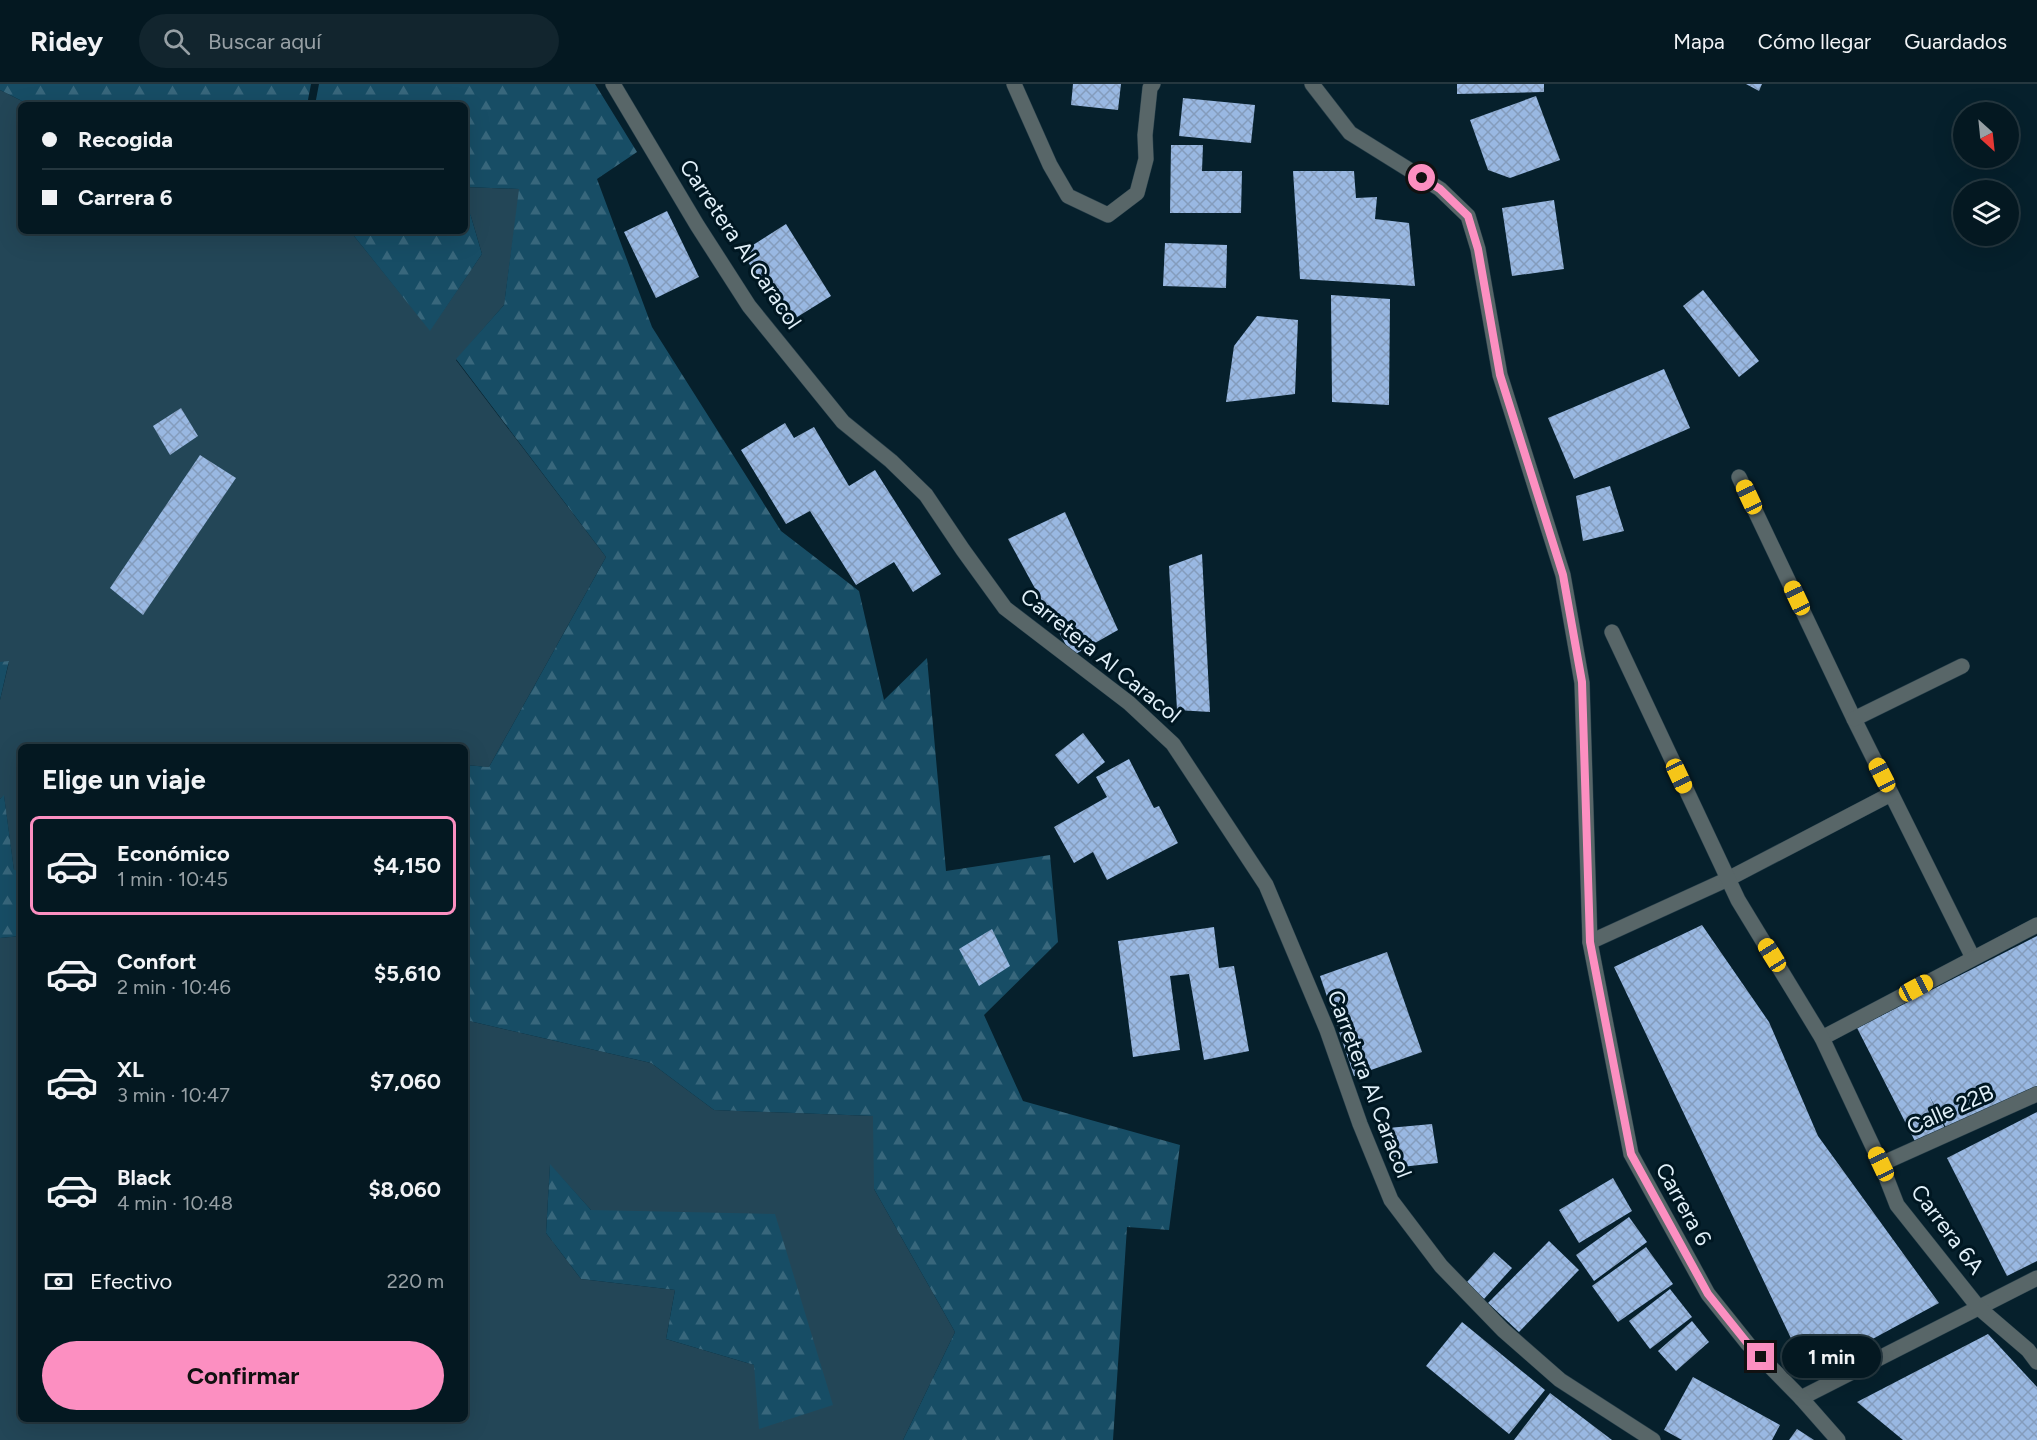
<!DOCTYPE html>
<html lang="es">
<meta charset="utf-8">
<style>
:root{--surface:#041821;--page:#12252e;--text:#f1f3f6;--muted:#97a0a5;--line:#25373f;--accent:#fc8fc1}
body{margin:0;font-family:Figtree,sans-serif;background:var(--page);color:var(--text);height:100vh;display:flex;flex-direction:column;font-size:22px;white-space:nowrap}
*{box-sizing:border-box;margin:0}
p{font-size:20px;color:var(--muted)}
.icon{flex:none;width:33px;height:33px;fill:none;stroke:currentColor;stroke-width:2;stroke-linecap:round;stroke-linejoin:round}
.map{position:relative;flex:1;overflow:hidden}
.drawer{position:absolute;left:18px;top:660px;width:450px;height:678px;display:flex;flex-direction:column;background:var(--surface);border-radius:9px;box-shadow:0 6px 24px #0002,0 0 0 2px var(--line)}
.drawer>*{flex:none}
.banner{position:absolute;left:18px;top:18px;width:450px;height:132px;border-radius:9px;box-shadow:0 6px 24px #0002,0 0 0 2px var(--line);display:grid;align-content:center;height:132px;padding:0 24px;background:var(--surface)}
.needle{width:39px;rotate:153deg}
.tools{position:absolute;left:1953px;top:18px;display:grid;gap:12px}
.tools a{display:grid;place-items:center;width:66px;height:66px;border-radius:50%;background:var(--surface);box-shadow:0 6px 24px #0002,0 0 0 2px var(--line);font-size:30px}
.end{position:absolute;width:27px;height:27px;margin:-14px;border:8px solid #fc8fc1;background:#111;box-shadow:0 0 0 3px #111}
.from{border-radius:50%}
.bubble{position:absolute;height:42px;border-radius:21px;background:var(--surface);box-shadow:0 6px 24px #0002,0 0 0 2px var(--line);font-size:20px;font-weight:700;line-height:42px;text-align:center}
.car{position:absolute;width:18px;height:36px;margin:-18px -9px;border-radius:8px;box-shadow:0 0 4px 2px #0007;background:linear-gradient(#f5c518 24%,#345 0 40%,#f5c518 0 76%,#345 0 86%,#f5c518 0)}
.banner b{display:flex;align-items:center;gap:21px;height:57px;font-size:22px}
.banner b+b{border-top:2px solid var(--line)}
.banner i{width:15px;height:15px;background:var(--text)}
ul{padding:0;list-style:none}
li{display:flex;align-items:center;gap:18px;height:99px;margin:0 12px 9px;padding:0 12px;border:3px solid transparent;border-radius:9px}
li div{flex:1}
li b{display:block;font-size:22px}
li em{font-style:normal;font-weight:700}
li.current{border-color:var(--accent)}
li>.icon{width:54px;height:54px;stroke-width:1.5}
h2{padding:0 24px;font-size:27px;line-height:72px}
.pay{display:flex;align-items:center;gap:15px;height:66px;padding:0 24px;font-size:22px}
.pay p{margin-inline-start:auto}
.cta{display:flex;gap:12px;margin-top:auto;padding:12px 24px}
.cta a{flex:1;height:69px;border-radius:36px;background:var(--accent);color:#111;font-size:24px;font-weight:700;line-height:69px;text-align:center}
header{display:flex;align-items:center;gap:36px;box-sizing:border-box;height:84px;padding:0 30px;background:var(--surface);border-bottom:2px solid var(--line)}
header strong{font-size:28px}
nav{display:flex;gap:33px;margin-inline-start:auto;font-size:21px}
.search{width:420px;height:54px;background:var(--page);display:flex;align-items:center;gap:15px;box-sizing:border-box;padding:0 21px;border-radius:33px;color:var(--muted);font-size:22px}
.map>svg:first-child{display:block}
.green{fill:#234657;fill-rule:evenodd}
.forest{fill:url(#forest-firs)}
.building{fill:url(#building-cross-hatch)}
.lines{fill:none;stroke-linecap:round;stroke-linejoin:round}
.service-casing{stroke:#253d49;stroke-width:16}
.minor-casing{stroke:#253d49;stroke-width:16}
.tertiary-casing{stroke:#253d49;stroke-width:16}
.service{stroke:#586668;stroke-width:15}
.minor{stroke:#586668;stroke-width:15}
.tertiary{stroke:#586668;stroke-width:15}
.route{stroke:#fc8fc1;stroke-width:8}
.labels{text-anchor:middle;stroke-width:6;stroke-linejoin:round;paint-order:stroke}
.street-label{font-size:22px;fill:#e1f0f9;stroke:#001722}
</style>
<header>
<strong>Ridey</strong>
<div class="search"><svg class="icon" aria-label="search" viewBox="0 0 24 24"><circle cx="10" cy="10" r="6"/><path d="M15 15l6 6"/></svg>Buscar aquí</div>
<nav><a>Mapa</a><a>Cómo llegar</a><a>Guardados</a></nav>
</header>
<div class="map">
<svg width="2037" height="1356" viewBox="0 0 2037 1356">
<defs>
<pattern id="forest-firs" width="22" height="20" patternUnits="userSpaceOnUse" patternTransform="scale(1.5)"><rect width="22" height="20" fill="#174d65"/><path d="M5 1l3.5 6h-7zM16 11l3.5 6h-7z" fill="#38677c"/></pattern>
<pattern id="building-cross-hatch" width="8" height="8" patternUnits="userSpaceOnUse" patternTransform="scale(1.5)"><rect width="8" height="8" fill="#99b8e2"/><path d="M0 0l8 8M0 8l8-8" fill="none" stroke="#849cbc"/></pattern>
</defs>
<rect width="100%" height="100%" fill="#06202c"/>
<g class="green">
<path d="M0 6 30 21H21V147H350L430 246 482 170 465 112V103L520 105 504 221 456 276 606 473 489 683 465 681V663H21V787H14L4 712 0 715V616L9 578H0Z"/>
<path d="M21 852V1335H465V936L651 979 714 1026 874 1032V1105L955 1248 903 1356H0V854ZM550 1081 591 1126 833 1321 754 1281 666 1255 675 1206 581 1195 546 1149Z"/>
</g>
<g class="forest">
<path d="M0 0H311L307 21H30L0 6Z"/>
<path d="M319 0H595L637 68 597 95 652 243 781 447 859 507 884 616 927 574 946 787 1050 771 1058 858 984 931 1023 1017 1180 1061 1169 1146 1127 1143 1113 1356H903L955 1248 874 1105 873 1032 714 1026 651 979 465 936V681L489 683 606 473 456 275 504 221 519 105 465 103V21H315Z"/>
<path d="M465 112 482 170 430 247 350 147H465Z"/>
<path d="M9 577 0 616V578Z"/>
<path d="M4 711 14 786 21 787V852L0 854V715Z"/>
<path d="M550 1080 591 1126 775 1130 833 1321 759 1345 754 1281 666 1255 675 1206 581 1195 546 1149Z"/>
</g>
<g class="building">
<path d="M1073 0H1121L1118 26 1071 21Z"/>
<path d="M1457 0H1544V8L1457 10Z"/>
<path d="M1746 0H1762L1759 7Z"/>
<path d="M1536 12 1560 76 1510 94 1488 86 1470 36Z"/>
<path d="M1183 14 1255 21 1251 59 1179 52Z"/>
<path d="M1171 61H1203L1202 87H1242L1241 129H1170Z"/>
<path d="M1293 87H1354L1356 114 1377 113 1375 135 1409 139 1415 202 1300 195Z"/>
<path d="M1554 116 1564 185 1512 192 1502 124Z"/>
<path d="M667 127 699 193 656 214 624 148Z"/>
<path d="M786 140 831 212 786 240 742 168Z"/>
<path d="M1165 159 1227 161 1226 204 1163 202Z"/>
<path d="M1703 206 1759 277 1739 293 1683 222Z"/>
<path d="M1331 211 1390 215 1389 321 1332 318Z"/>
<path d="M1257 232 1298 236 1295 310 1226 318 1234 262Z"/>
<path d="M1664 285 1690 344 1574 395 1548 334Z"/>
<path d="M181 324 198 352 170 371 153 342Z"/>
<path d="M785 339 794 354 814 343 849 402 875 386 941 490 913 508 894 478 856 501 810 427 786 440 741 366Z"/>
<path d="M200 371 236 394 143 531 110 504Z"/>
<path d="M1610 402 1624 447 1583 457 1576 412Z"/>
<path d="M1065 428 1118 546 1072 572 1008 455Z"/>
<path d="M1202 470 1210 628 1177 626 1169 482Z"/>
<path d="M1083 649 1105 678 1078 700 1055 671Z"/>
<path d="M1129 675 1154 724 1159 722 1178 759 1107 796 1093 768 1074 779 1054 743 1107 713 1096 693Z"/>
<path d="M1702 841 1769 938 1818 1052 1939 1219 1808 1290 1614 883Z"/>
<path d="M1214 843 1219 884 1234 882 1249 967 1204 976 1189 890 1170 892 1180 966 1133 973 1118 857Z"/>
<path d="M992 845 1010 882 979 902 959 865Z"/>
<path d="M2037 852V1008L1951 1053 1929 1011 1950 1055 1921 1069 1857 944Z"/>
<path d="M1387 868 1422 968 1354 992 1320 892Z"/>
<path d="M2037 1028V1177L2007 1192 1947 1074Z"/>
<path d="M1432 1040 1438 1079 1392 1084 1388 1044Z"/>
<path d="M1613 1094 1632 1127 1579 1159 1559 1126Z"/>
<path d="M1629 1133 1647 1158 1594 1197 1576 1171Z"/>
<path d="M1549 1157 1579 1186 1519 1248 1488 1219Z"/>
<path d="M1646 1163 1673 1200 1618 1238 1592 1202Z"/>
<path d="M1494 1168 1512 1184 1484 1215 1466 1199Z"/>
<path d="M1670 1205 1692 1233 1650 1265 1629 1237Z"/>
<path d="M1692 1237 1709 1258 1676 1287 1658 1267Z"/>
<path d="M1462 1238 1545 1306 1509 1350 1426 1282Z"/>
<path d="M1988 1250 2037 1303V1356H1903L1857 1318Z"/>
<path d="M1693 1293 1780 1341 1772 1356H1682L1664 1346Z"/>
<path d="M1550 1309 1612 1356H1514Z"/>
<path d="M1797 1345 1814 1356H1789Z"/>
</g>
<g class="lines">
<defs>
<g id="service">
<path d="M1739 393 1854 635 1973 874"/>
<path d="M1854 635 1962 582"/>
<path d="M1590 858 1728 795 1891 710"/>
<path d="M1822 954 2037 841"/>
<path d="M1881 1080 2037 1010"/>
<path d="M1801 1314 2037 1194"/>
</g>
<g id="minor">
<path d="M613 0 697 141 749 222 843 338 891 377 926 411 963 466 1005 524 1129 619 1173 660 1266 801 1327 946 1360 1040 1391 1116 1441 1182 1503 1246 1560 1296 1653 1356"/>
<path d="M1014 0 1050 81 1068 112 1108 131 1137 109 1146 75 1145 51 1150 4 1153 0"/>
<path d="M1612 548 1738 816 1822 954 1881 1080 1897 1121 1979 1224 2028 1266 2037 1278"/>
</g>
<path id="tertiary" d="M1312 0 1350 49 1440 105 1468 132 1478 165 1500 291 1563 491 1582 599 1590 858 1631 1070 1708 1210 1748 1260 1801 1314 1838 1356"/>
</defs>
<use href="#service" class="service-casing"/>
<use href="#minor" class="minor-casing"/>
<use href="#tertiary" class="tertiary-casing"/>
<use href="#service" class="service"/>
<use href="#minor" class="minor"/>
<use href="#tertiary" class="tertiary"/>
</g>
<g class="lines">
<path class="route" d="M1422 94 1440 105 1468 132 1478 165 1500 291 1563 491 1582 598 1590 858 1631 1070 1708 1210 1748 1260 1761 1273"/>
</g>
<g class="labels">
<g class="street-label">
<text transform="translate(741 160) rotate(56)" y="8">Carretera Al Caracol</text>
<text transform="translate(1101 571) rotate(39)" y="8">Carretera Al Caracol</text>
<text transform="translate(1370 1000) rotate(69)" y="8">Carretera Al Caracol</text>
<text transform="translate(1950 1025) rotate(-24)" y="8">Calle 22B</text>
<text transform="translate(1684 1120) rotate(61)" y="8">Carrera 6</text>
<text transform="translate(1948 1145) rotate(53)" y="8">Carrera 6A</text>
</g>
</g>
</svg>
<div class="tools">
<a><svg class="needle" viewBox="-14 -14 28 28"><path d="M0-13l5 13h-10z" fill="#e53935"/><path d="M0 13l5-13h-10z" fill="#97a0a5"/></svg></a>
<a><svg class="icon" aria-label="layers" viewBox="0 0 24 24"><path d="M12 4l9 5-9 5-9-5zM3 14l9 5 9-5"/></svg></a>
</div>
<i class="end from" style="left:1422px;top:94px"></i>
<i class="end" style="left:1761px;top:1273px"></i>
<div class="bubble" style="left:1782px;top:1252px;width:99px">1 min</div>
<i class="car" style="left:1749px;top:413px;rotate:335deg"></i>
<i class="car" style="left:1797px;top:514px;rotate:335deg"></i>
<i class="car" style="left:1882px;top:691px;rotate:333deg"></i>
<i class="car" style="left:1679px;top:692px;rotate:155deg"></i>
<i class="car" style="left:1772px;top:871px;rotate:328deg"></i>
<i class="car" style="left:1916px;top:904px;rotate:62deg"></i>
<i class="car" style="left:1881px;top:1080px;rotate:335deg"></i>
<div class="banner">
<b><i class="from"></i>Recogida</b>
<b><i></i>Carrera 6</b>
</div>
<section class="drawer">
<h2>Elige un viaje</h2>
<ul>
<li class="current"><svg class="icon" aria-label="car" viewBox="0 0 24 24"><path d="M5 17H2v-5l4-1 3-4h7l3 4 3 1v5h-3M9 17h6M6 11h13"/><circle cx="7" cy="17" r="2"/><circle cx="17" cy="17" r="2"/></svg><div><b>Económico</b><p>1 min · 10:45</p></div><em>$4,150</em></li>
<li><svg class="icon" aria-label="car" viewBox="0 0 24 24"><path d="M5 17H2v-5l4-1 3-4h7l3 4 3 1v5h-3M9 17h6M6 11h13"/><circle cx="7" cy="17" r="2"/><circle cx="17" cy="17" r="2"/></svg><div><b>Confort</b><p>2 min · 10:46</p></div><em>$5,610</em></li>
<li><svg class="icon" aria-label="car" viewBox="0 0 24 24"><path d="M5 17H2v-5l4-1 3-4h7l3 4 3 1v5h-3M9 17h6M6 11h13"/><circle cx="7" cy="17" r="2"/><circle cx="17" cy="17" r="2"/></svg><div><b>XL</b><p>3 min · 10:47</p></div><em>$7,060</em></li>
<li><svg class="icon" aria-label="car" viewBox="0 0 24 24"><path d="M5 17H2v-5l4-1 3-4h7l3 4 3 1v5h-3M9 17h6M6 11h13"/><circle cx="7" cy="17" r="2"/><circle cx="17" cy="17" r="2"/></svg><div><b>Black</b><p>4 min · 10:48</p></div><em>$8,060</em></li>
</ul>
<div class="pay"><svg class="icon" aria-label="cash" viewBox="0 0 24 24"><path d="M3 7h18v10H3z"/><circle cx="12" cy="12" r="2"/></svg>Efectivo<p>220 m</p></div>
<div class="cta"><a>Confirmar</a></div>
</section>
</div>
